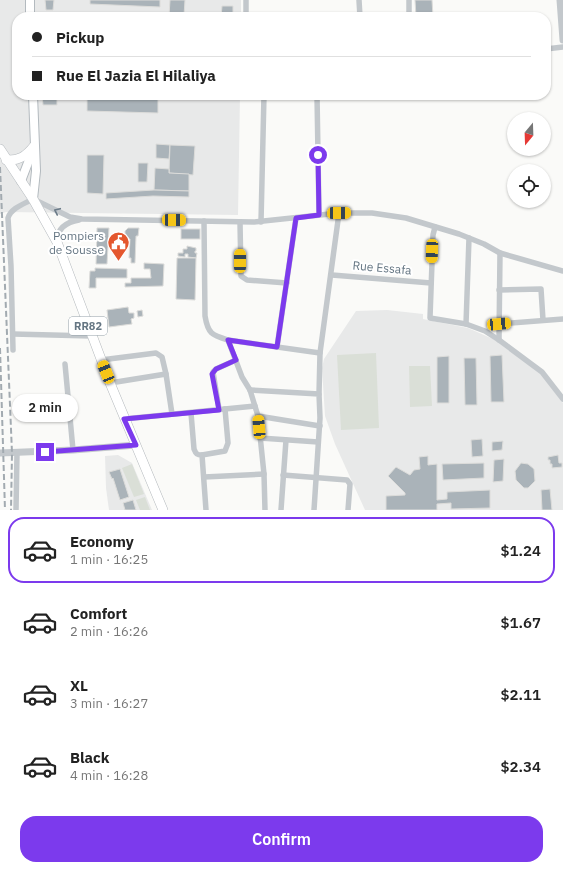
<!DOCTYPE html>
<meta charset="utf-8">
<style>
:root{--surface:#fff;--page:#f2f2f2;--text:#222;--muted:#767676;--line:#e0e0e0;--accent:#7c3aed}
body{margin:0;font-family:"IBM Plex Sans",sans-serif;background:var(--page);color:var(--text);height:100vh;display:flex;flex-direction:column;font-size:15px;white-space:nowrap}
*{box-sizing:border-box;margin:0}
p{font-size:13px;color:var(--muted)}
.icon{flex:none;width:22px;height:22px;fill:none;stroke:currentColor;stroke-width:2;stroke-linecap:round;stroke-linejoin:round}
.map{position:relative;height:510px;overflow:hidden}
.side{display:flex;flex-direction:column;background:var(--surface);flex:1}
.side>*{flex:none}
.hud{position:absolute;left:12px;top:12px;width:539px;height:88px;border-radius:16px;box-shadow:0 1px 3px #0004;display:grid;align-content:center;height:88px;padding:0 20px;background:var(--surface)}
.needle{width:26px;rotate:199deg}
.tools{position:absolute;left:507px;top:112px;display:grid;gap:8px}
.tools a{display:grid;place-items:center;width:44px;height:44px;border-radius:50%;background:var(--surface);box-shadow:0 1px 3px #0004;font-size:20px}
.end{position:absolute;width:18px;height:18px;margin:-9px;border:5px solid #7c3aed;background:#fff;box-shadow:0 0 0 2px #fff}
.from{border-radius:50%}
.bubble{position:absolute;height:28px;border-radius:14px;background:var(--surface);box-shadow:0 1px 3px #0004;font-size:13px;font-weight:600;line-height:28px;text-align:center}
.car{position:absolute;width:12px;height:24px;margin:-12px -6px;border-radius:5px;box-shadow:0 0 3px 1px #0007;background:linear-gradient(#f5c518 24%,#345 0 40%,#f5c518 0 76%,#345 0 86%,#f5c518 0)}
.hud b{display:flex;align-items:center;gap:14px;height:38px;font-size:15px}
.hud b+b{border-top:1px solid var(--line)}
.hud i{width:10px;height:10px;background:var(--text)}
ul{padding:7px 0 0;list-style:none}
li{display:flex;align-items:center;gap:12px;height:66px;margin:0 8px 6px;padding:0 12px;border:2px solid transparent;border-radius:16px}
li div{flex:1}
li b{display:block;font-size:15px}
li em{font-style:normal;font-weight:600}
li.active{border-color:var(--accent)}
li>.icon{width:36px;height:36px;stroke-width:1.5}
.action{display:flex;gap:8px;margin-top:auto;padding:8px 20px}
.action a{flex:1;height:46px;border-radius:16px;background:var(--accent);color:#fff;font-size:16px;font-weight:600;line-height:46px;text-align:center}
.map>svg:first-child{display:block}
.built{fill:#e8e9e9}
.green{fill:#dadfd7}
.building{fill:#aab3b9;stroke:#dcdcda}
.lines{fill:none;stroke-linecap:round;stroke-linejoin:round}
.secondary-casing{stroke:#b3babf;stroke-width:10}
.primary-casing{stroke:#b5babe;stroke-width:10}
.minor{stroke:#c3c8cc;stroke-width:5.5}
.tertiary{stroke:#c3c8cc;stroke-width:7}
.secondary{stroke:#fff;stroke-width:8}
.primary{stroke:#fff;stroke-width:9}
.rail{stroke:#a2aab0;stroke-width:2;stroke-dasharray:6 3;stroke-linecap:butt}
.oneway{stroke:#6a7a87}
.route{stroke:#7c3aed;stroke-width:5}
.labels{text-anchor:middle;stroke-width:4;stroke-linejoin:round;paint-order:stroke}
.shield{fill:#fff;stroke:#939fa8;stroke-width:1}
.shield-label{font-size:11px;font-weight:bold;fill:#657683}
.poi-label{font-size:12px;fill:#657683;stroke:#fff;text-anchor:end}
.street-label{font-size:12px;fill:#657683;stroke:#fff}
</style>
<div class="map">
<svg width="563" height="510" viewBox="0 0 563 510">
<rect width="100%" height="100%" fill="#fafaf8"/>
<g class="built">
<path d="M0 0H241V17H17V95H240L238 215 6 212 0 214Z"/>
<path d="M387 310 423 314V319L468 328 493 339 540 373 563 403V510H365L335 444 325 416 322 368 324 359 356 311Z"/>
<path d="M118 455 132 463 152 510H109L106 488 105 456Z"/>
</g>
<g class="green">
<path d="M376 353 379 428 341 430 337 355Z"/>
<path d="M409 366H430L432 406 410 407Z"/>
<path d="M132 464 144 494 134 497 122 468Z"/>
<path d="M145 497 150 510H140L136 500Z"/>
</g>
<g class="building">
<path d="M45 0H54L53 10H46Z"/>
<path d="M90 0H160V7L90 4Z"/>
<path d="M170 0H185L184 16H169Z"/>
<path d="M415 0H432L433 17H416Z"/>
<path d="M222 6H233V17H221Z"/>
<path d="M42 95H57V105H43Z"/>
<path d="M87 95H158V113L87 111Z"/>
<path d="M156 144 170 145 169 159 156 158Z"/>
<path d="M170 145 195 146 193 175 169 173Z"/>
<path d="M87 155H104L103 194 87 193Z"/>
<path d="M138 163H148L147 182H138Z"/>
<path d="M155 168 169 169V173L189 174V191L154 190Z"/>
<path d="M154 190 189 191V197L153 196 106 199V193Z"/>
<path d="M97 228H109L107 264H96Z"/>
<path d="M128 228H139L138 236H136L135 263H131V258H129L130 239H125V231Z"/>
<rect x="181" y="229" width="19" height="10"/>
<path d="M187 246 196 248V251H195V253H197L196 258 188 257V254H185V257L178 256V253H183V249H187Z"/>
<path d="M177 258H196L195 300 176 299Z"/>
<path d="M144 263 164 264 163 286 125 287V283H131V278H151L150 269H144Z"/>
<path d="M95 268 127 269V278H96V288H89L90 271H95Z"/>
<path d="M128 307 129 313H134V318L131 319 132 324 109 327 107 310Z"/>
<path d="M142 310 143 316 138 317 137 311Z"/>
<path d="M502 355 504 402H491L490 356Z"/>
<path d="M449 356V403H437V357Z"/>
<path d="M464 358H476L477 405H465Z"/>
<path d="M482 439 483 456 472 457 471 440Z"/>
<path d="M503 441 502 450 492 451V442Z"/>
<path d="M558 455 559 463H562V467L552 468V464H550V460H548V457Z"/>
<path d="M428 456V465L437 464V500L447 499V492L490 490V508L451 509V503L437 504V510H386V496L405 495V493L388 476 396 467 410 475 414 470 420 469 419 457Z"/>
<path d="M504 459 503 481 493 482 494 460Z"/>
<path d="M484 463V478L443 480 442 464Z"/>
<path d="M521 463 528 464 534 469 535 481 528 488H524L516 480 515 471Z"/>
<path d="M120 469 129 497 120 500 113 478 112 479 109 472Z"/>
<path d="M550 489 552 510H542L541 490Z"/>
<path d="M133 500 136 510H125L123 503Z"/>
</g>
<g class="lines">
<defs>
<g id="secondary">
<path d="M30 0V17"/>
<path d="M21 181 34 147"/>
<path d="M33 199 36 171 33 95"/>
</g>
<g id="primary">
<path d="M0 149 33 199 57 242 110 383 163 510"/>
<path d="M6 160C19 161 26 156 34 146"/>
</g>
</defs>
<use href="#secondary" class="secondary-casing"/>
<use href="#primary" class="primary-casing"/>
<g class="minor">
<path d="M359 0 360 17"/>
<path d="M409 0V17"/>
<path d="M246 17V0"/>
<path d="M546 49 563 47"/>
<path d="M317 95 319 215"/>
<path d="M204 221 205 316C208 334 212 335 228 340L320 353"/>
<path d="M240 222 241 276 247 280 287 283"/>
<path d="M261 222 264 95"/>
<path d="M435 227 433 235 430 318 466 324 485 331 499 340 542 372 563 399"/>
<path d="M57 240C58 227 67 222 79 220"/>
<path d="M332 275 431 283"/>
<path d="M499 290 541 289 543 320"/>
<path d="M466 324 469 238"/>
<path d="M499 324 563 319"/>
<path d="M13 334 91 336"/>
<path d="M228 340 242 377 250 390 258 416 264 474 265 510"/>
<path d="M499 340 500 253"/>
<path d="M277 347 296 218"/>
<path d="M13 350 11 266 8 218C11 208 24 204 33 199L70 217 82 219 254 222 339 213H372L406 218 459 234 484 244 500 253 563 271"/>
<path d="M101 360 156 353 162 357 166 374"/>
<path d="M65 364 73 450"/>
<path d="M110 383 166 374 172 414"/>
<path d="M250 390 319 394 320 418 314 510"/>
<path d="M319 394 320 353 339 213"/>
<path d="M219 409 213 372 216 369 236 360"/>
<path d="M191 413 194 449C196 454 197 455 202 455L206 510"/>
<path d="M258 416 320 426"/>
<path d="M124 419 255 406"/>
<path d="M260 438 318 442"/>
<path d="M202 455 225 451 228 443 225 409"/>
<path d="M283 475 347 480 350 484 348 510"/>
<path d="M204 477 264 474"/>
<path d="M16 510 17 453"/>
<path d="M281 510 286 440"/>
</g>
<g class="tertiary">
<path d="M560 0 563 40"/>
<path d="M0 453 73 450 136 445"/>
</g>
<use href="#secondary" class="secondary"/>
<use href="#primary" class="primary"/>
<g class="rail">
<path d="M0 167 12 453 11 510"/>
<path d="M0 348 5 510"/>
</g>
</g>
<defs><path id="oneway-chevron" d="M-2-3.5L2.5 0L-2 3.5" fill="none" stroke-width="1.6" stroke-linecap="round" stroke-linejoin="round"/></defs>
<use class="oneway" href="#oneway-chevron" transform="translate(57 211) rotate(-155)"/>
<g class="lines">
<path class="route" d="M45 452 136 445 124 419 219 410 212 374 216 369 236 360 228 340 277 347 296 218 319 215 318 155"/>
</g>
<defs>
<symbol id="civic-pin" viewBox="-11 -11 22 30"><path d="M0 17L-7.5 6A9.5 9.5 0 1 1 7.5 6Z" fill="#e4572e" stroke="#fff"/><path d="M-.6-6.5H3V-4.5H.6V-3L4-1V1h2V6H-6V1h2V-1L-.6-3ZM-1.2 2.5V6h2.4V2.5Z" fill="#fff"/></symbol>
</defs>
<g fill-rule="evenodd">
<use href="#civic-pin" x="106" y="230" width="25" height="34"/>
</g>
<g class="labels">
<rect class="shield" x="69" y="317" width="38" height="18" rx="3"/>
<g class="shield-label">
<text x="88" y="330">RR82</text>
</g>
<g class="poi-label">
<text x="104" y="240">Pompiers<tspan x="104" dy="14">de Sousse</tspan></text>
</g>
<g class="street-label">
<text transform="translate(382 268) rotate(5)" y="4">Rue Essafa</text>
</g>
</g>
</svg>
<div class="tools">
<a><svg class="needle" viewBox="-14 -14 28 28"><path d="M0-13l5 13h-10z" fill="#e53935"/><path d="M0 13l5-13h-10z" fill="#767676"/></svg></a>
<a><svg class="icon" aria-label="locate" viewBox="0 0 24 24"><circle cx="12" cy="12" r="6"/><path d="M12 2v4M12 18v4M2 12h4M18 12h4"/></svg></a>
</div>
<i class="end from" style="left:318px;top:155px"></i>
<i class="end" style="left:45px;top:452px"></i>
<div class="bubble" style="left:12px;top:394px;width:66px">2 min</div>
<i class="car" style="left:339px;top:213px;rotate:89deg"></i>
<i class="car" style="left:174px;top:220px;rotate:91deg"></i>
<i class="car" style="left:432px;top:251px;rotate:182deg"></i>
<i class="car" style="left:240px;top:261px;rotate:0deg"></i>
<i class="car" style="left:499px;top:324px;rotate:85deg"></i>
<i class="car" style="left:106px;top:372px;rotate:338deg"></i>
<i class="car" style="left:259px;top:427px;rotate:355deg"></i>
<div class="hud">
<b><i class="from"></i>Pickup</b>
<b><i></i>Rue El Jazia El Hilaliya</b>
</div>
</div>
<section class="side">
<ul>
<li class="active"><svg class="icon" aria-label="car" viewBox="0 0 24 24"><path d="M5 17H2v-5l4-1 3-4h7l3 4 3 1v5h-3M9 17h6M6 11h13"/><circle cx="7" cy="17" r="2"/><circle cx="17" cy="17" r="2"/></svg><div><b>Economy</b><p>1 min · 16:25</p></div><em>$1.24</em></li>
<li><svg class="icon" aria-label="car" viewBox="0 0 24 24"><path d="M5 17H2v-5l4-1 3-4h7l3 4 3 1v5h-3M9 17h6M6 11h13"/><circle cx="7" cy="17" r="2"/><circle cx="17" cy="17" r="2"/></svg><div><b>Comfort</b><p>2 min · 16:26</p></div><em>$1.67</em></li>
<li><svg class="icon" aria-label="car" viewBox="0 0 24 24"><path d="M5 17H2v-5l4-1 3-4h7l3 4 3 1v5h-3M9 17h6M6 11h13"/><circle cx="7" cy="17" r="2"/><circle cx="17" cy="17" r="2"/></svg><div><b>XL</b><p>3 min · 16:27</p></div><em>$2.11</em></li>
<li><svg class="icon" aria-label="car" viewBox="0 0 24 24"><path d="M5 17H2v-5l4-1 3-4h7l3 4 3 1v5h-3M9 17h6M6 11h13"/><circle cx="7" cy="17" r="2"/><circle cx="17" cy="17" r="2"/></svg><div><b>Black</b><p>4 min · 16:28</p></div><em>$2.34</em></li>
</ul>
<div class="action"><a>Confirm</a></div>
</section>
